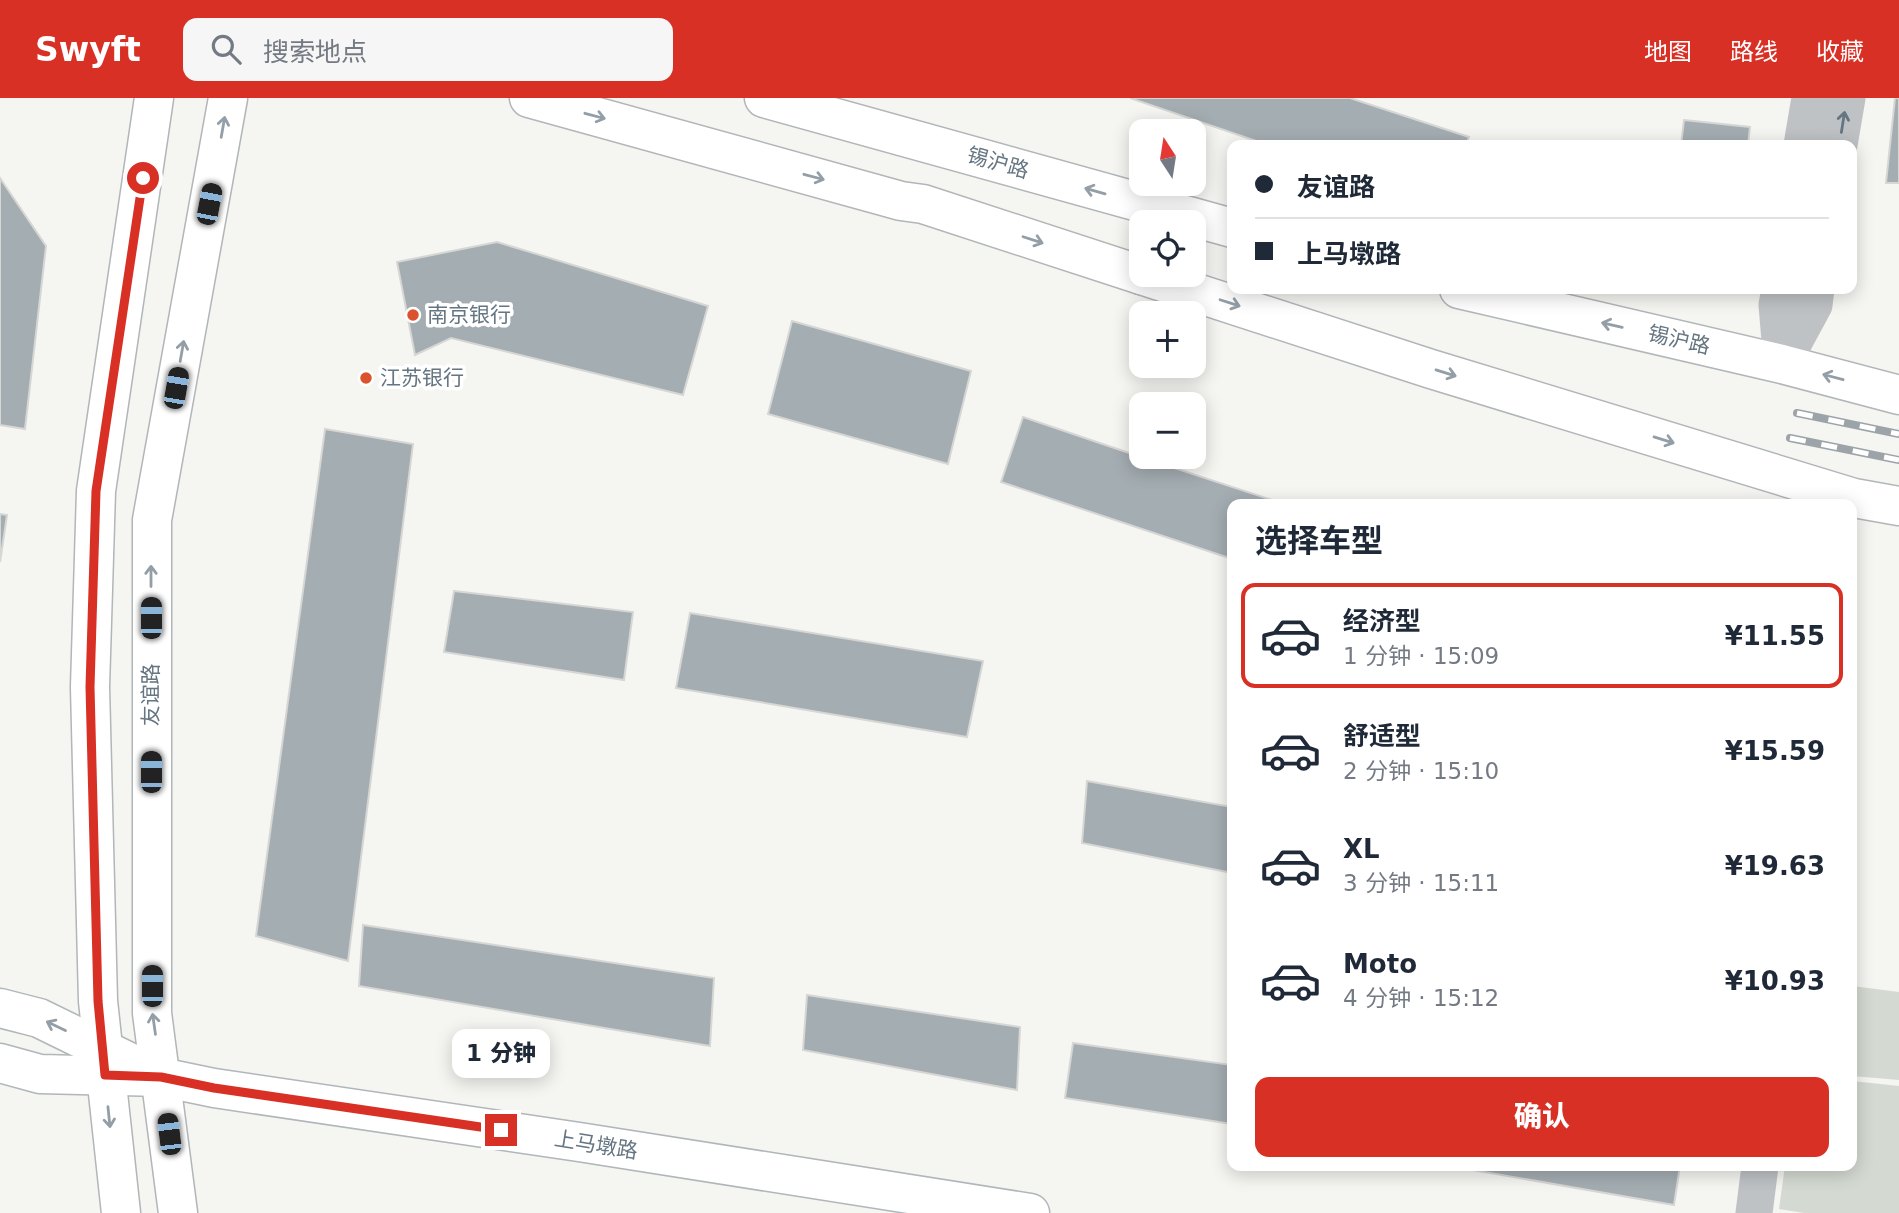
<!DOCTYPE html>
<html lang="zh">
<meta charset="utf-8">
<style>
:root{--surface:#fff;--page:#f6f6f7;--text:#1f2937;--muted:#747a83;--line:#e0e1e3;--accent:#d93025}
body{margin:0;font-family:"DejaVu Sans","Noto Sans SC",sans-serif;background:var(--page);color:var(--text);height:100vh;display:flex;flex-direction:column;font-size:26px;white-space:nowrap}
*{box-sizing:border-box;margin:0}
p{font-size:23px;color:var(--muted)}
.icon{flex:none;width:38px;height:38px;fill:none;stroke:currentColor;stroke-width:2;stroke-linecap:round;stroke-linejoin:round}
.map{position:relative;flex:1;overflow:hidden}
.side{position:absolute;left:1227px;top:401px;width:630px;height:672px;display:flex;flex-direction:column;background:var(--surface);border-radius:14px;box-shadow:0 4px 18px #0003}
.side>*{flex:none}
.banner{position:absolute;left:1227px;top:42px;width:630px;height:154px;border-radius:14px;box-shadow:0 4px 18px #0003;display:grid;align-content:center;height:154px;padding:0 28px;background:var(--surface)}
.needle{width:46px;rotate:348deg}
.fabs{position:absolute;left:1129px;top:21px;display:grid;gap:14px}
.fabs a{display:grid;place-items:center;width:77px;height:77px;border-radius:14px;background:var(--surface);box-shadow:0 4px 18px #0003;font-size:35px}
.end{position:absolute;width:32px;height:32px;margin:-16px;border:9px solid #d93025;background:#fff;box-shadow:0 0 0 4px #fff}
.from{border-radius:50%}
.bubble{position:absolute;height:49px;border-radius:14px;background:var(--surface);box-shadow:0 4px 18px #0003;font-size:23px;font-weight:800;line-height:49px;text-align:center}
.car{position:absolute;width:21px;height:42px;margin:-21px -10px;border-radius:9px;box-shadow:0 0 5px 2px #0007;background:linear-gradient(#222 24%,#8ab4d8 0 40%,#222 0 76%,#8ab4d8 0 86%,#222 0)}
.banner b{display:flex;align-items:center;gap:24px;height:66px;font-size:26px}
.banner b+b{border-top:2px solid var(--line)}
.banner i{width:18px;height:18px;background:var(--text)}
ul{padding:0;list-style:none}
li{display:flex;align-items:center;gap:21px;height:105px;margin:0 14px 10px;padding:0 14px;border:4px solid transparent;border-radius:14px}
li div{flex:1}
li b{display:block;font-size:26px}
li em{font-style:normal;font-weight:800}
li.current{border-color:var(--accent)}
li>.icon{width:63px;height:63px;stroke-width:1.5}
h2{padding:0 28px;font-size:32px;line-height:84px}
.action{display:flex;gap:14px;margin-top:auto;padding:14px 28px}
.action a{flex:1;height:80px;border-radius:14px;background:var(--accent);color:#fff;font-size:28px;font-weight:800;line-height:80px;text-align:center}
header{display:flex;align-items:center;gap:42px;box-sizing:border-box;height:98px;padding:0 35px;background:var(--accent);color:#fff}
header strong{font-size:33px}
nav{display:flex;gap:38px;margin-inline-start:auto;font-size:24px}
.search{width:490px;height:63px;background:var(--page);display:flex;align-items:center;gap:18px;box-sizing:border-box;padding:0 24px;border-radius:14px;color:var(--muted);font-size:26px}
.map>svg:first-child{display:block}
.garden{fill:#d4dad1}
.building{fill:#a4adb2;stroke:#d6d6d4;stroke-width:2}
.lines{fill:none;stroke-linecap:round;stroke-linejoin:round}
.secondary-casing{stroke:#b0b6ba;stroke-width:41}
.primary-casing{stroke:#b1b6b9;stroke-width:41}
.street{stroke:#bec2c5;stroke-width:37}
.secondary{stroke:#fff;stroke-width:38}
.primary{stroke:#fff;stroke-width:38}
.rail-casing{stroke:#9da4a9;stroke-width:8}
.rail{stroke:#fff;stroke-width:5;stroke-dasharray:16;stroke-linecap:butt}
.oneway{stroke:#939ea7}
.oneway2{stroke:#657581}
.route{stroke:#d93025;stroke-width:9}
.poi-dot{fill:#db532c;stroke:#fff;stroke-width:2.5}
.labels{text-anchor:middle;stroke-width:7;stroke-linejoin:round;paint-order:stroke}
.street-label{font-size:21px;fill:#657581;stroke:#fff}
.poi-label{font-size:21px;fill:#657581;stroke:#fff;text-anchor:start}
</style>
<header>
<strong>Swyft</strong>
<div class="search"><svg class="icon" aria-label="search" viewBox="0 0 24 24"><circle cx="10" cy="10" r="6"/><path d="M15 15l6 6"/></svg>搜索地点</div>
<nav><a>地图</a><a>路线</a><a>收藏</a></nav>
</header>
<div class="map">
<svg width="1899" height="1115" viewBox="0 0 1899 1115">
<rect width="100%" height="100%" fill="#f5f5f1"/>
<g class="garden">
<path d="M1852 888 1899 894V982L1852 978Z"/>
<path d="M1852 983 1899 988V1115H1804L1779 1111 1785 1068H1852Z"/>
</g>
<g class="building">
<path d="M1130 0H1350L1469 39 1466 47H1268Z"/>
<path d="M1895 0H1899V85H1886Z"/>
<path d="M1684 22 1750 29 1748 47H1681Z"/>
<path d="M0 80 46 148 25 331 0 327Z"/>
<path d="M497 144 708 208 683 297 451 240 415 257 397 164Z"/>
<path d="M792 223 971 273 948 366 768 316Z"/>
<path d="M1023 319 1141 359 1284 406H1232V461L1001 384Z"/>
<path d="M325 331 413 346 348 863 256 838Z"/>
<path d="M0 416 7 417 0 464Z"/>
<path d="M454 493 633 514 624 582 444 554Z"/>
<path d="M690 515 983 563 967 639 676 590Z"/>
<path d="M1087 683 1232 709V775L1082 745Z"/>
<path d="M363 827 714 880 710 948 359 888Z"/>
<path d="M807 897 1020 929 1017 992 803 952Z"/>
<path d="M1073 945 1232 967V1026L1065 1000Z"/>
<path d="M1450 1068H1680L1674 1107Z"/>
</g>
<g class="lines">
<defs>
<g id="secondary">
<path d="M0 910 39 920 131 965"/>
<path d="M0 965 40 976 161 979 214 990 579 1044 1030 1115"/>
</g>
<g id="primary">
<path d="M529 0 901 103 923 106 1141 177"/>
<path d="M764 0 1232 130"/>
<path d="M1141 177 1431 271 1854 400 1899 408"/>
<path d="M1459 191 1782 266 1899 297"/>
<path d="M121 1115 98 903 90 589 96 393 154 0"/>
<path d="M178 1115 152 915V422L228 0"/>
</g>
</defs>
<use href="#secondary" class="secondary-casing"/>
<use href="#primary" class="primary-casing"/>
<g class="street">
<path d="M1802 47 1810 0"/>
<path d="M1839 47 1847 0"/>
<path d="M1780 191 1777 207 1782 266"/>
<path d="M1782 266 1814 207 1816 191"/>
<path d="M1754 1115 1760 1068"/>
</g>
<use href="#secondary" class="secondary"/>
<use href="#primary" class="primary"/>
<defs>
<g id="rail">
<path d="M1797 315 1899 336"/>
<path d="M1790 340 1899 362"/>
</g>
</defs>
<use href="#rail" class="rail-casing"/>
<use href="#rail" class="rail"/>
</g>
<defs><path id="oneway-shaft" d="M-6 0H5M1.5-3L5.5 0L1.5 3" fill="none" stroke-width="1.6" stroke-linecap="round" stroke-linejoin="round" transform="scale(1.75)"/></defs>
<g class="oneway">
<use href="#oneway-shaft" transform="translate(595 18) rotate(15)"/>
<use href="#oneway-shaft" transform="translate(223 29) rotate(-80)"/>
<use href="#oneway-shaft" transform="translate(814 79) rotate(15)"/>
<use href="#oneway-shaft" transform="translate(1095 93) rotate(-164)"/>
<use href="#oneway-shaft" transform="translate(1033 142) rotate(18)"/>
<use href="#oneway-shaft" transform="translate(1230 205) rotate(18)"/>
<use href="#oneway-shaft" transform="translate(1612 227) rotate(-167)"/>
<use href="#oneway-shaft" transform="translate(182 253) rotate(-80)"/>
<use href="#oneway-shaft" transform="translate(1446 275) rotate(17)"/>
<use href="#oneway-shaft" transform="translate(1833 279) rotate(-165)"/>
<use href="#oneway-shaft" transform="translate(1664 342) rotate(17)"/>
<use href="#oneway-shaft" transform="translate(151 478) rotate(-90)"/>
<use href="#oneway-shaft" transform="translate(154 926) rotate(-98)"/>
<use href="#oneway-shaft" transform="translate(56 928) rotate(-154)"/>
<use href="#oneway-shaft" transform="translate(109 1019) rotate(84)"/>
</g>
<use class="oneway2" href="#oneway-shaft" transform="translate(1843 24) rotate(-81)"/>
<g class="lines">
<path class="route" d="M143 80 96 393 90 589 98 903 105 977 161 979 214 990 501 1032"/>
</g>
<g class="poi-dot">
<circle cx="413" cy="217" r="7"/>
<circle cx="366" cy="280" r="7"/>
</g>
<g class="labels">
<g class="street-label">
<text transform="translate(998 65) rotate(16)" y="7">锡沪路</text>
<text transform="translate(1679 242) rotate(13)" y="7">锡沪路</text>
<text transform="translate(151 597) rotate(-90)" y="7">友谊路</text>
<text transform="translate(596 1047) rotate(9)" y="7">上马墩路</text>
</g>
<g class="poi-label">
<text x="427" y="224">南京银行</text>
<text x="380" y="287">江苏银行</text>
</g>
</g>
</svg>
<div class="fabs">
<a><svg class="needle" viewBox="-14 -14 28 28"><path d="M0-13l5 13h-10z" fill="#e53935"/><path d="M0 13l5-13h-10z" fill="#747a83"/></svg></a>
<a><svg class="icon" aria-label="locate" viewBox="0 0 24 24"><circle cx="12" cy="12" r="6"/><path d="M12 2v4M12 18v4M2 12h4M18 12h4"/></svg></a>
<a>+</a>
<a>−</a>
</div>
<i class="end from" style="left:143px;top:80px"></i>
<i class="end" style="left:501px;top:1032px"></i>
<div class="bubble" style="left:452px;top:931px;width:98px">1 分钟</div>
<i class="car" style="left:209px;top:106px;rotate:11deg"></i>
<i class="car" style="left:176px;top:290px;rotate:10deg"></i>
<i class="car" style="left:151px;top:520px;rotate:0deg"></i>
<i class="car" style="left:151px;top:674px;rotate:0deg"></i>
<i class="car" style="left:152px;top:888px;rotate:0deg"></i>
<i class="car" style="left:169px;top:1036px;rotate:353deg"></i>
<div class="banner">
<b><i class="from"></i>友谊路</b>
<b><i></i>上马墩路</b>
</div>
<section class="side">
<h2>选择车型</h2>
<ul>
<li class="current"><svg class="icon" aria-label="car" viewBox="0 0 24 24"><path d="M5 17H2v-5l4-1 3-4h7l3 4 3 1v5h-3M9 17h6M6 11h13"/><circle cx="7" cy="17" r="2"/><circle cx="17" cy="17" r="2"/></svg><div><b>经济型</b><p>1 分钟 · 15:09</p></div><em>¥11.55</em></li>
<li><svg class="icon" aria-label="car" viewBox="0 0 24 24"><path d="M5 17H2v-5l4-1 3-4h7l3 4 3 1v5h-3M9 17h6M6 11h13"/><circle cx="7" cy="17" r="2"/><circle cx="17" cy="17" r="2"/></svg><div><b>舒适型</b><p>2 分钟 · 15:10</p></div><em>¥15.59</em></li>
<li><svg class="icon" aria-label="car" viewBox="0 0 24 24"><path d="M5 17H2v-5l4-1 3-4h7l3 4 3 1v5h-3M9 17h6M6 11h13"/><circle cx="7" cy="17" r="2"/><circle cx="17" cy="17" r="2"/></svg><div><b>XL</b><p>3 分钟 · 15:11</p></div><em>¥19.63</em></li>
<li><svg class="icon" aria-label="car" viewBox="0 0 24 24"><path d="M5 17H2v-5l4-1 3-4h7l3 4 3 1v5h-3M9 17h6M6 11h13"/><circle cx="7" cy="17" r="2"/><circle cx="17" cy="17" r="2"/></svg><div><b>Moto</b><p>4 分钟 · 15:12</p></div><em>¥10.93</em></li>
</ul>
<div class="action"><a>确认</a></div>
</section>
</div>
